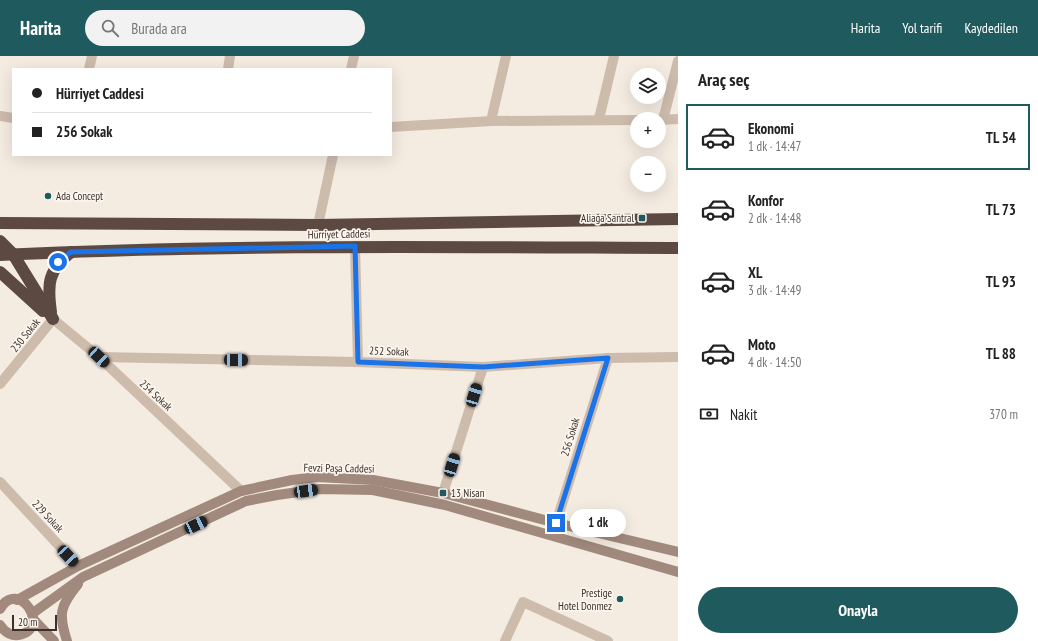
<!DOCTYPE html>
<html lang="tr">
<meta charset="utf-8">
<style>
:root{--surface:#fff;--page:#f2f2f2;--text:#222;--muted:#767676;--line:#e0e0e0;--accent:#1f5a5e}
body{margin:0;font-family:"PT Sans Narrow",sans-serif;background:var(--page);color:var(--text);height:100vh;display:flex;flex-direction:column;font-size:15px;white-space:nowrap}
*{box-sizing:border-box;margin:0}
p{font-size:13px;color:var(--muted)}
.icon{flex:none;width:22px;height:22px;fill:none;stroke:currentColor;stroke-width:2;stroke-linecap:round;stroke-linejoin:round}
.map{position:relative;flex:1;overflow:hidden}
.details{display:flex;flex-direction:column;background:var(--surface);width:360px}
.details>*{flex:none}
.guide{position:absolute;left:12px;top:12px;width:380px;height:88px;border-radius:0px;box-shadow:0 4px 16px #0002;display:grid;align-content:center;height:88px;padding:0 20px;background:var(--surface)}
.tools{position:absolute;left:630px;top:12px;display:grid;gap:8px}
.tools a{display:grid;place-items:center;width:36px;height:36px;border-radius:50%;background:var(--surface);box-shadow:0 4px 16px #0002;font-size:20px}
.scale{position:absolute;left:12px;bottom:10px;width:45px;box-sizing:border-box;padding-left:4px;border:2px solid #3b302b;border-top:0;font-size:11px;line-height:14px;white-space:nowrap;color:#3b302b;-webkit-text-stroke:3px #fbf5ee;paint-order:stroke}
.end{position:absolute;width:18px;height:18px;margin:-9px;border:5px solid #1a73e8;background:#fff;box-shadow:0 0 0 2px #fff}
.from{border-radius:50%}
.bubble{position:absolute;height:28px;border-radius:14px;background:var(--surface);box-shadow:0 4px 16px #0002;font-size:13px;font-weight:700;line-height:28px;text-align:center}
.car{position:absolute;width:12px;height:24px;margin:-12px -6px;border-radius:5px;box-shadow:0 0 3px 1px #0007;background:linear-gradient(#222 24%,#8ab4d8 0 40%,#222 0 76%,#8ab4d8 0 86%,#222 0)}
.guide b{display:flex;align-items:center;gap:14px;height:38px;font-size:15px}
.guide b+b{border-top:1px solid var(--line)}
.guide i{width:10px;height:10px;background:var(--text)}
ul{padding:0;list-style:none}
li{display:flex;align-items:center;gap:12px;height:66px;margin:0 8px 6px;padding:0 12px;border:2px solid transparent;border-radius:0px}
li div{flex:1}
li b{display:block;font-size:15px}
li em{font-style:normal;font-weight:700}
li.selected{border-color:var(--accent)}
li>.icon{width:36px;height:36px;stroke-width:1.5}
h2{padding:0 20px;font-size:18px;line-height:48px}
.pay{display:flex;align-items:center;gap:10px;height:44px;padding:0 20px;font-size:15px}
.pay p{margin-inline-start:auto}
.action{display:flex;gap:8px;margin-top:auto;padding:8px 20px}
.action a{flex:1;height:46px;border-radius:24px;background:var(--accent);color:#fff;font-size:16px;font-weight:700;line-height:46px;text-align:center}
header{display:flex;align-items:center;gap:24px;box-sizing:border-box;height:56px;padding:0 20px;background:var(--accent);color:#fff}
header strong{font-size:19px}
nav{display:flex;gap:22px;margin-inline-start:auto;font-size:14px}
.search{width:280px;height:36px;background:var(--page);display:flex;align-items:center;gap:10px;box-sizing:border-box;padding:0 14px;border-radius:22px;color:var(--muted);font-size:15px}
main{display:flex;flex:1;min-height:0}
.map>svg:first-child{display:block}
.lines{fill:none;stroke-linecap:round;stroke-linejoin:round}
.street{stroke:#cdbbac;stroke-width:10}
.secondary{stroke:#a18a7d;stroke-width:10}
.highway{stroke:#5c4a42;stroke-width:12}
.route{stroke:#1a73e8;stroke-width:5}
.poi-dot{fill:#1f5a5e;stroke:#fbf5ee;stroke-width:1.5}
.labels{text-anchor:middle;stroke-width:3.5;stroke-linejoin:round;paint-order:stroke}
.poi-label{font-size:11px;fill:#3b302b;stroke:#fbf5ee;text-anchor:start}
.street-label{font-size:11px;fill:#3b302b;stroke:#fbf5ee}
</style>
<header>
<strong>Harita</strong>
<div class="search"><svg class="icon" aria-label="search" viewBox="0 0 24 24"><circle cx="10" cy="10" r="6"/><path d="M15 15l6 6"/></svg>Burada ara</div>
<nav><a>Harita</a><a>Yol tarifi</a><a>Kaydedilen</a></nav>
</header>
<main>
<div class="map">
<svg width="678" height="585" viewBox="0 0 678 585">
<rect width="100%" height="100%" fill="#f4ebe1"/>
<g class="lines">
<g class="street">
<path d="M89 13 92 0"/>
<path d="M228 13 230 0"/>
<path d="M351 13 354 0"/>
<path d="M0 60 13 62"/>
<path d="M599 63 614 0"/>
<path d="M659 64 678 63"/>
<path d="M663 64 678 5"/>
<path d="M491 65 506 0"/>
<path d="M391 71 491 65 637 64"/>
<path d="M318 169 333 99"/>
<path d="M355 190 358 306"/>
<path d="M99 301 358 306 483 311 608 302 678 301"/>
<path d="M0 328 53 263 99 301 241 435"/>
<path d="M0 426 78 510"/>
<path d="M443 437 483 311"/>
<path d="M556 467 608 302"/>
<path d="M505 585 523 546 608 585"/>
</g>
<g class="secondary">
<path d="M17 544 78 510 241 435 292 424 317 421 373 424 443 437 556 467 678 496"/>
<path d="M0 553C18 521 53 573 18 579 10 580 4 575 0 569"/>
<path d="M33 557 83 521 246 445 277 439 320 433 373 434 445 449 678 516"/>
<path d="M33 563 54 585"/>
<path d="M67 585C58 558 60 550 78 528"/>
</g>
<g class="highway">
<path d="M0 167 318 169 678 163"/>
<path d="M0 185 13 198 53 263"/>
<path d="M0 199C226 188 452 191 678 192"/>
<path d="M0 216 43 255"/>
<path d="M51 256C47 228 48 214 71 196"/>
</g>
</g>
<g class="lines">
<path class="route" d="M58 206 71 196 355 190 358 306 483 311 608 302 556 467"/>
</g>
<g class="poi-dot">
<circle cx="48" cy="140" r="4"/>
<rect x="638" y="158" width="8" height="8" rx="2"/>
<rect x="439" y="433" width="8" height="8" rx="2"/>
<circle cx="620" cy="543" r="4"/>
</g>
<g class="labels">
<g class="poi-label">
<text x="56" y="144">Ada Concept</text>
<text x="634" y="166" text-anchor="end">Aliağa Santral</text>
<text x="451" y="441">13 Nisan</text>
<text x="612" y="541" text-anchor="end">Prestige<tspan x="612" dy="13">Hotel Donmez</tspan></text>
</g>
<g class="street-label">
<text transform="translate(339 178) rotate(-1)" y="4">Hürriyet Caddesi</text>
<text transform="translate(25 279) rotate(-51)" y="4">230 Sokak</text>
<text transform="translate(389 295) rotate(2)" y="4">252 Sokak</text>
<text transform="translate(156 339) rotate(43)" y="4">254 Sokak</text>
<text transform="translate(570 381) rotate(-73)" y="4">256 Sokak</text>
<text transform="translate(339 412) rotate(1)" y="4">Fevzi Paşa Caddesi</text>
<text transform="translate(48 460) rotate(47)" y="4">229 Sokak</text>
</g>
</g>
</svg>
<div class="tools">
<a><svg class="icon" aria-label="layers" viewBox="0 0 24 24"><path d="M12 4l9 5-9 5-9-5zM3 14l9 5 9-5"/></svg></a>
<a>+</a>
<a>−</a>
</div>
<div class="scale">20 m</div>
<i class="end from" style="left:58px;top:206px"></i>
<i class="end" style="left:556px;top:467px"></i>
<div class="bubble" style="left:570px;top:453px;width:56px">1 dk</div>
<i class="car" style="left:99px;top:301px;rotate:133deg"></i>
<i class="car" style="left:236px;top:304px;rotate:91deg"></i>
<i class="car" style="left:474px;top:339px;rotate:17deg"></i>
<i class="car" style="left:452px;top:409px;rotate:17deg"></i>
<i class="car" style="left:306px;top:435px;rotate:82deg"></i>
<i class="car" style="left:196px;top:469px;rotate:65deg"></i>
<i class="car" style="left:68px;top:500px;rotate:137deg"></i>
<div class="guide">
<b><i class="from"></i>Hürriyet Caddesi</b>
<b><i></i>256 Sokak</b>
</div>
</div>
<section class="details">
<h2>Araç seç</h2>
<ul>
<li class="selected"><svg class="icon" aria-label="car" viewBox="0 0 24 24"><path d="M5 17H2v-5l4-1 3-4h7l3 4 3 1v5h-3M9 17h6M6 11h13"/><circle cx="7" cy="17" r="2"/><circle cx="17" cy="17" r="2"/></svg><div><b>Ekonomi</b><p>1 dk · 14:47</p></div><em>TL 54</em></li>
<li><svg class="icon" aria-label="car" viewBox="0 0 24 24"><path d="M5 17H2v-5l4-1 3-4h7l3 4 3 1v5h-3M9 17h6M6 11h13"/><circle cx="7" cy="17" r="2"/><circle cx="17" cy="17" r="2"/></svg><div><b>Konfor</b><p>2 dk · 14:48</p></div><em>TL 73</em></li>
<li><svg class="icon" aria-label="car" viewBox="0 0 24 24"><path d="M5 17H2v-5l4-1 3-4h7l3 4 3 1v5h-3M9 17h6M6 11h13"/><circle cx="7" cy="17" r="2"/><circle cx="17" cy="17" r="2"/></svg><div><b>XL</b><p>3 dk · 14:49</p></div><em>TL 93</em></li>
<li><svg class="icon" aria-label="car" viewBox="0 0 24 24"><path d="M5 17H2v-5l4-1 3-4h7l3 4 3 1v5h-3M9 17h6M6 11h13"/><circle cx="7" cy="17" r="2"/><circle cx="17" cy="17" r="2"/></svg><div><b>Moto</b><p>4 dk · 14:50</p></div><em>TL 88</em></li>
</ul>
<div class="pay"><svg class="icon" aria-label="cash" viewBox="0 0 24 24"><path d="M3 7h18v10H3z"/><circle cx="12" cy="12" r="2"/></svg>Nakit<p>370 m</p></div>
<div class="action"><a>Onayla</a></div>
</section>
</main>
